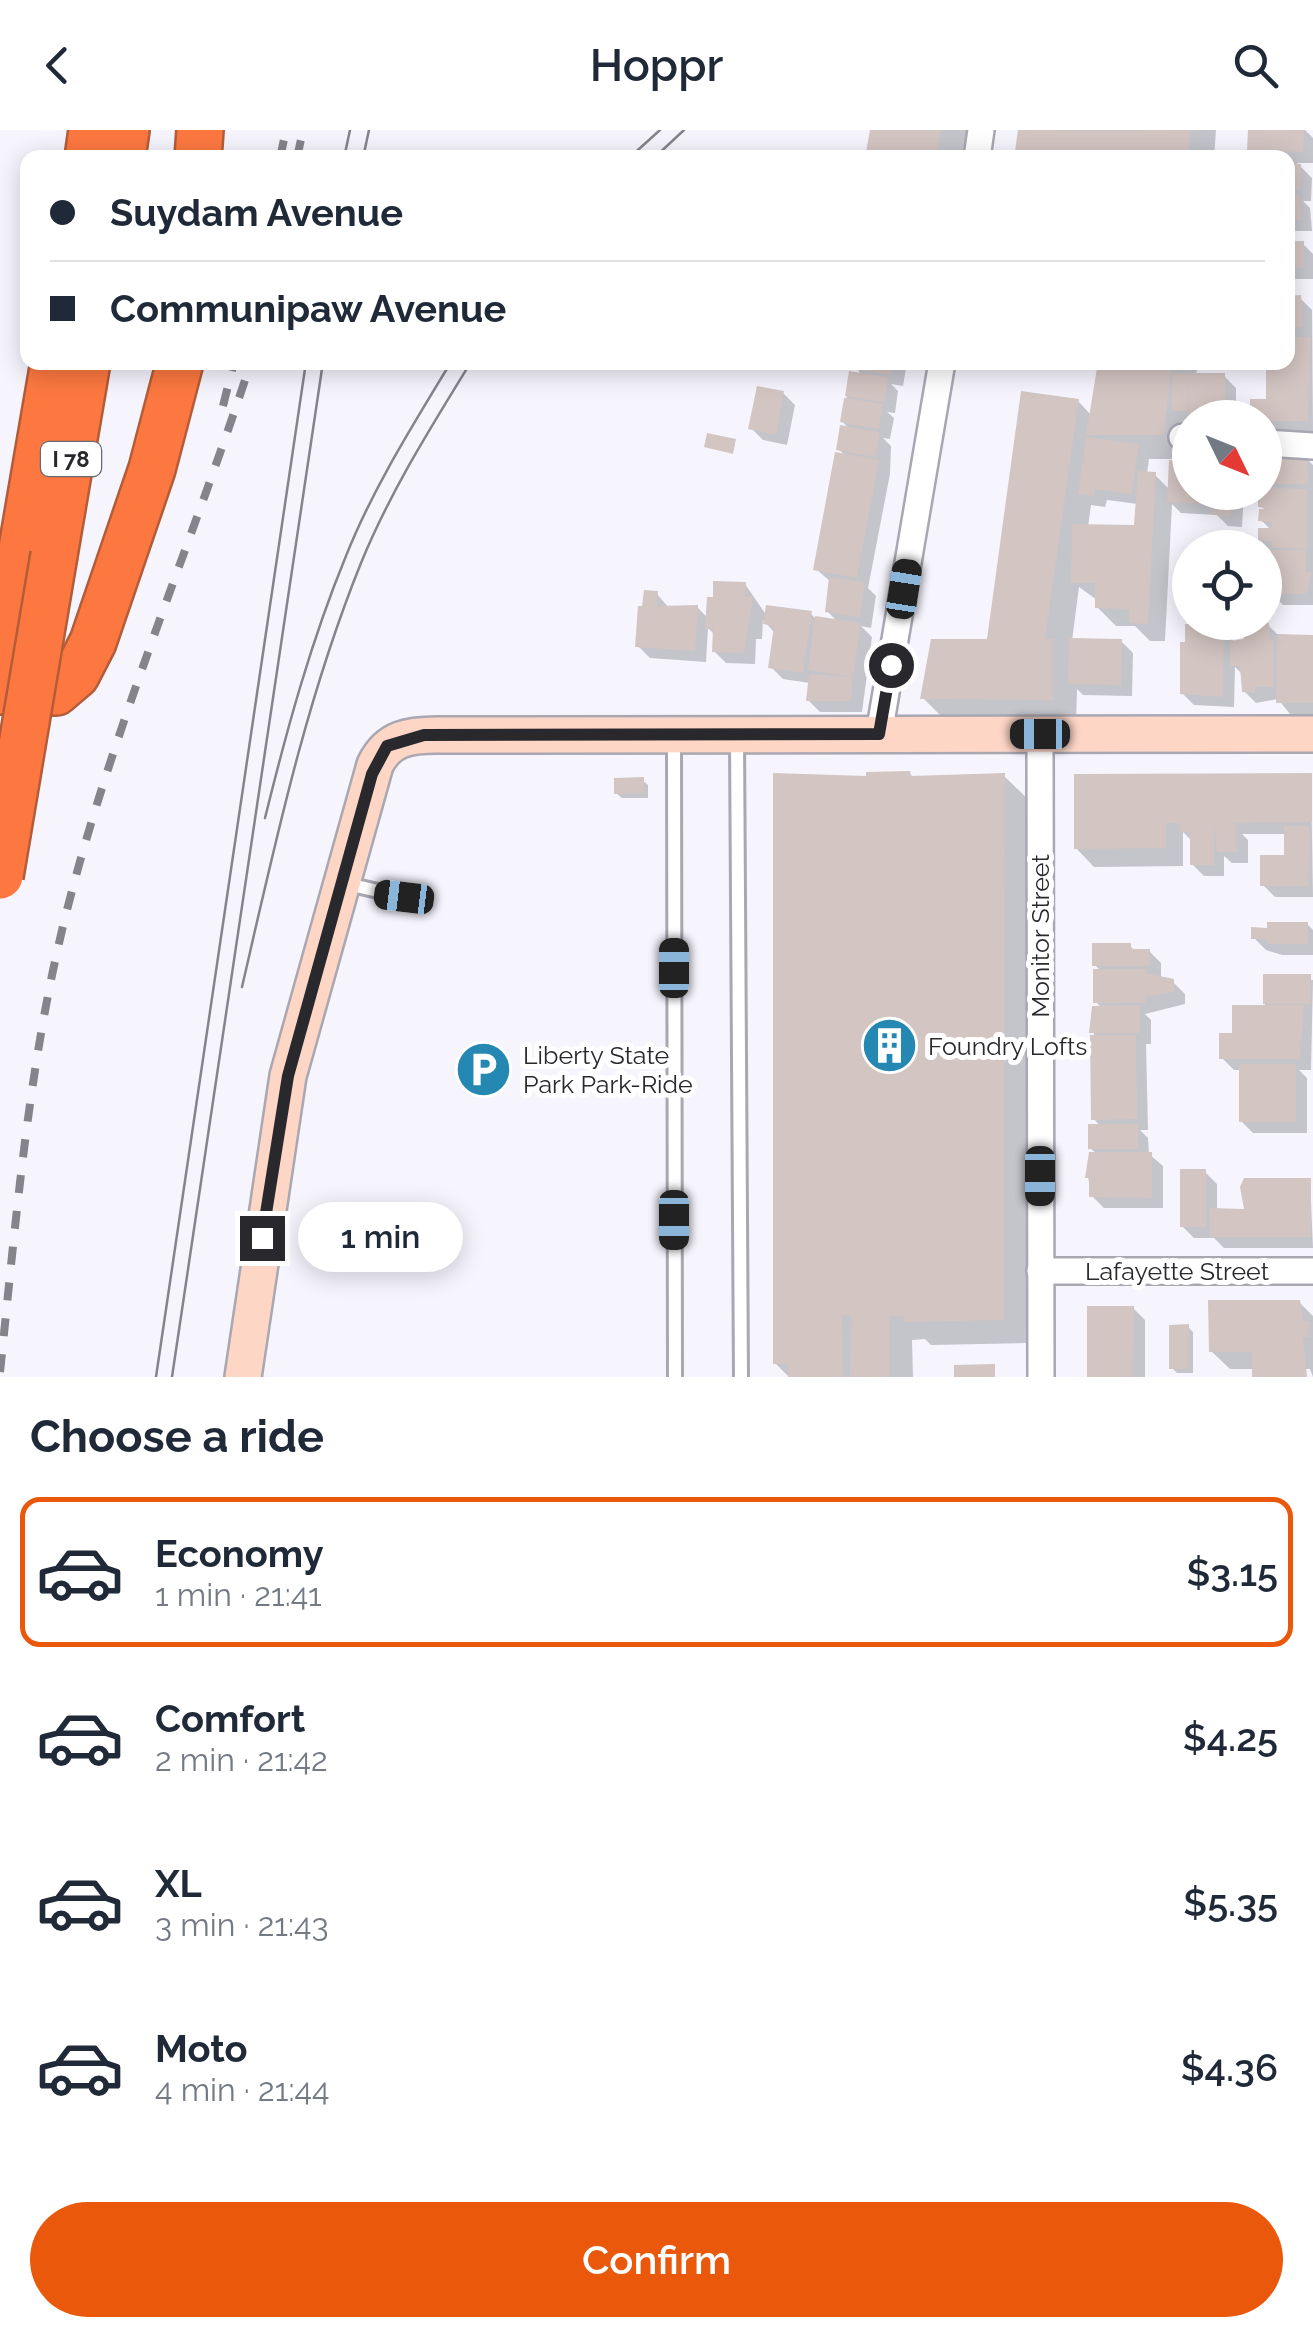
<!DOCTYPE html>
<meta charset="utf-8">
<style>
:root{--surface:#fff;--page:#f6f6f7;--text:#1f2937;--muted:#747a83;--line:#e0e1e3;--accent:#ea580c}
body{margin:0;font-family:Raleway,sans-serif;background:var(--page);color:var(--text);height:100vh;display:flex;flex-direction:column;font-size:38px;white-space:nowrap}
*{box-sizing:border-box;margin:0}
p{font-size:32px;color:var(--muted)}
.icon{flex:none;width:55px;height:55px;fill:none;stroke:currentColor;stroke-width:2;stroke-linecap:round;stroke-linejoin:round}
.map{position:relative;height:1247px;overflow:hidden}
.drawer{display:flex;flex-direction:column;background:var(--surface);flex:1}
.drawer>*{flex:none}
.banner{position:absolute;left:20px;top:20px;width:1275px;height:220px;border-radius:20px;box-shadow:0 5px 25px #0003;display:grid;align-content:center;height:220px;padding:0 30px;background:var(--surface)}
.needle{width:65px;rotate:133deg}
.fabs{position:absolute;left:1172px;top:270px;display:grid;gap:20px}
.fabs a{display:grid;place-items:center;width:110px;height:110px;border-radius:50%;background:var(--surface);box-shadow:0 5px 25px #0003;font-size:50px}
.end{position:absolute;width:45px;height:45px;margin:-22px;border:12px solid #29282d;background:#fff;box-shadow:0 0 0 5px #fff}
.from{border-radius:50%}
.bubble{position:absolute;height:70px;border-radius:35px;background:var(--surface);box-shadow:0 5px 25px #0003;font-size:32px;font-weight:600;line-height:70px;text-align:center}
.car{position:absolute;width:30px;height:60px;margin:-30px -15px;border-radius:12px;box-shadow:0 0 8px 2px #0007;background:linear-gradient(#222 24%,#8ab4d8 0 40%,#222 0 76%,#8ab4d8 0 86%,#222 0)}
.banner b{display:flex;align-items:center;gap:35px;height:95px;font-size:38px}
.banner b+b{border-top:2px solid var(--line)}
.banner i{width:25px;height:25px;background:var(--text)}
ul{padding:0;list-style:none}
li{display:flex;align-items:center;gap:30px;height:150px;margin:0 20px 15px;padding:0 10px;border:5px solid transparent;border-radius:20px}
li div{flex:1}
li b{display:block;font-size:38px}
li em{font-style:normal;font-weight:600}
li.selected{border-color:var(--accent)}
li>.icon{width:90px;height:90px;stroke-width:1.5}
h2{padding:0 30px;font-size:45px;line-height:120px}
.action{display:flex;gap:20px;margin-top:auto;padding:20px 30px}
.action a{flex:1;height:115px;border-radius:60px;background:var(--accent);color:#fff;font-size:40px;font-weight:600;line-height:115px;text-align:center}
header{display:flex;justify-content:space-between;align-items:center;height:130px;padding:0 30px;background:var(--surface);font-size:45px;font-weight:600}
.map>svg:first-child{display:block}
.shadow{fill:#0003;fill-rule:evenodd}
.building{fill:#d3c5c2}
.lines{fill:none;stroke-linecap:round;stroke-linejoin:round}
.lane-casing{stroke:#a9a7b2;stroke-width:18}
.street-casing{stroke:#a9a7b2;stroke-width:30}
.secondary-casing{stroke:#a9a7b2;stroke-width:40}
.highway-casing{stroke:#b35c39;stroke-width:50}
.lane{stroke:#fff;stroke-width:12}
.street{stroke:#fff;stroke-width:25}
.secondary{stroke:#fed6c6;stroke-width:35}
.highway{stroke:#fd7840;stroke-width:45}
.tram{stroke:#85848a;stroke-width:2.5}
.rail{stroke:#85848a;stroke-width:8;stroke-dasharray:18 18;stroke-linecap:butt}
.highway-bridge-casing{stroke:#b35c39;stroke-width:50;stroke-linecap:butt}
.highway-bridge{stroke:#fd7840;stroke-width:45}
.route{stroke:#29282d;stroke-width:12}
.labels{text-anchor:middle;stroke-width:10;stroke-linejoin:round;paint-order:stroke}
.shield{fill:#fff;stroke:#69686c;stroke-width:2.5}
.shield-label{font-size:22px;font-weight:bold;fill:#29282d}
.street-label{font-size:25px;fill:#29282d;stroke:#fff}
.poi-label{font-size:25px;fill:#29282d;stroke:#fff;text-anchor:start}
</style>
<header><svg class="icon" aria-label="back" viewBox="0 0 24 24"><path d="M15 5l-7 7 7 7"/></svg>Hoppr<svg class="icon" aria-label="search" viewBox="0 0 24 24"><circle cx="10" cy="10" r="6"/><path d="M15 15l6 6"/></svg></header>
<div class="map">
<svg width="1313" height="1247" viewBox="0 0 1313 1247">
<rect width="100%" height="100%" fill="#f6f5fe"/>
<g class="shadow">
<path d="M872 0H969L964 28H867Z"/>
<path d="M1021 0H1216L1214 28H1017Z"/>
<path d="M1250 0H1305L1313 8V33H1297L1312 48 1311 71H1303L1310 78 1312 101H1288V28H1257L1250 20Z"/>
<path d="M1302 113 1313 124V149H1288V114Z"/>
<path d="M1288 168H1300L1312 180 1313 302H1281L1265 296V288L1253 284 1268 271 1288 232Z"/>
<path d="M854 232 907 233 903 256 891 254 898 261 895 283 887 282 894 288 890 309 883 308 891 316 890 344 868 458 876 466 871 498 861 496 872 507 862 582H820L808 570 810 553 783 549 771 537 775 503 763 490 762 509H756L755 534 726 533 714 521 715 505 708 498 706 532 650 528 638 516 657 464 669 478 697 477 708 488 745 454 767 486 810 483 816 489 838 492 827 481 831 452 816 439 846 326 838 319 850 300 842 291 851 244 861 245Z"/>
<path d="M1100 232H1198L1196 246H1224L1236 258V288H1190L1187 333 1190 362H1244L1242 397 1228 396 1217 385 1181 383 1172 374 1165 511H1150L1135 496H1116L1097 477V470L1079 457 1072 511H1121L1133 523 1132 566 1083 565 1077 559 1076 593 947 592 923 568 989 511 1078 271 1092 286ZM1149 329H1172L1170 360 1155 345 1147 344ZM1107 370 1138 374 1136 398 1088 397 1091 375 1105 377Z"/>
<path d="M783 263 795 275 787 315 763 310 751 298Z"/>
<path d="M1265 328H1306L1313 335V475H1283L1271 463 1272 422 1260 410 1271 400 1261 390 1266 381 1261 376 1269 361Z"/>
<path d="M1268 495 1280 507H1313V584H1290L1278 569 1256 573 1244 561 1243 545 1235 537 1234 577 1194 575 1182 563 1223 497 1235 513 1247 512Z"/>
<path d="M909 643 914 648 1004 646 1029 670 1028 1213 931 1215 925 1209 912 1210 913 1247H789L775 1233 868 649Z"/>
<path d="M1311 645 1313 767H1275L1263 755 1286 727 1287 704H1242L1248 710V733H1232L1224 726V746H1204L1192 734V711L1183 702V736L1094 737 1076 718Z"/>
<path d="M642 650 648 655V668H622L616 663Z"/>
<path d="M1307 794 1313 800V825H1282L1266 820 1254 808Z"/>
<path d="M1130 816 1135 821H1149L1161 833V849L1173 852 1185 864V874L1145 884 1151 890V914H1146L1148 1000H1140L1148 1008 1149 1024 1163 1036V1078H1104L1092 1066 1088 1047 1097 1024 1090 1018 1101 997 1094 989V878H1102L1096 872 1101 841 1095 835Z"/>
<path d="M1265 846 1313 850 1311 940H1299L1307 948V1003H1253L1241 991 1242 940H1234L1222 928 1234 905 1265 878Z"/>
<path d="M1205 1042 1217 1054V1081H1247L1310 1050 1313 1118H1224L1214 1108H1194L1182 1096Z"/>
<path d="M1299 1172 1313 1186V1247L1310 1239H1230L1211 1221Z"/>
<path d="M1133 1178 1145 1190V1247H1091Z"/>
<path d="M1188 1197 1193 1202V1243H1177L1172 1238Z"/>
</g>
<g class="building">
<path d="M870 0H941L936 28H865Z"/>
<path d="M1018 0 1098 1 1190 0 1188 28H1014Z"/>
<path d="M1248 0H1304L1303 22 1247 21Z"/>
<path d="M1288 34H1301L1300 60H1288Z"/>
<path d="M1288 64H1299L1301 90H1288Z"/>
<rect x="1288" y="111" width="16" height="27"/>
<path d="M1301 165 1303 197 1288 198V166Z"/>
<path d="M1288 207H1311L1308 291H1266L1267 286 1250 285V269H1266V232H1288Z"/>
<path d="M852 232H894L891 245 851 238Z"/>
<path d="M1098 232H1172L1164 305H1086Z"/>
<path d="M849 241 888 247 884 272 845 266Z"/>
<path d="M1172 243H1225V284L1189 285V251L1188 281H1172Z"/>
<path d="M757 256 784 261 776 305 748 299Z"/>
<path d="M1021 261 1079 269 1045 509H1053V570L920 569 931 509H987Z"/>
<path d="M844 268 883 274 879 299 840 292Z"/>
<path d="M840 295 880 302 876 327 836 320Z"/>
<path d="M707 303 736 309 733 324 704 317Z"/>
<path d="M1086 307 1139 314 1132 364 1095 359 1094 366 1078 364Z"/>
<path d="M835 322 879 330 857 448 813 440Z"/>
<path d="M1265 326H1307L1308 354H1265Z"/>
<path d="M1169 330 1190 331V362H1205L1204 374 1167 372Z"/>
<path d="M1138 341 1156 342 1148 494 1129 493V479L1095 478V453H1071L1072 394 1134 395Z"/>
<path d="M1265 358 1307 359V419L1271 418 1272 411H1258V398H1272V392L1258 391 1259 379H1272L1258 377V362Z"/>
<path d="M1214 362H1233L1231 386 1213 385Z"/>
<path d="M1269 420H1306V442H1312L1306 464H1269Z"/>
<path d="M829 447 865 452 860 487 825 482Z"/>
<path d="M713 451 746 452 745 467H753L744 523 712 522 713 499H705L707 467H713Z"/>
<path d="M644 460 658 461 657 476 698 475 695 521 635 517 638 476H642Z"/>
<path d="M766 475 812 481 803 543 768 538 774 496 763 494Z"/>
<path d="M815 486 861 493 853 547 808 540Z"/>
<path d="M1245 493H1269V509L1274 510V557H1255V563L1242 562 1240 536H1230V511L1244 509Z"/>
<path d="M1185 494H1224L1223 567 1180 564V512H1185Z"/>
<path d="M1277 504 1313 505V573H1276Z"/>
<path d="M1069 508 1122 509 1121 555 1068 554Z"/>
<path d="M809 544 853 547 851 571H806Z"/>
<path d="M910 641 911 646 1005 643 1004 1190 905 1192 903 1186H889V1247H850L851 1186 842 1185 843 1247H788V1234H773V643L866 646V642Z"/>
<path d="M1312 643V692L1233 693 1237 695V722H1217L1214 693V735H1190V702H1179V693H1166V718L1074 719V644Z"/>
<path d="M644 647V663L614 664V648Z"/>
<path d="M1284 696H1310L1309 756H1260V725H1284Z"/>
<path d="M1267 792H1308V814H1267V809H1251V797L1267 798Z"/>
<path d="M1092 813H1131V819H1150V836H1092Z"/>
<path d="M1093 839H1146L1145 843 1174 849V862L1146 867 1145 873H1093Z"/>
<rect x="1263" y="844" width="48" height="30"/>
<path d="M1140 875V903H1089L1092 876Z"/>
<path d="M1232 875H1304L1300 929H1219V903H1232Z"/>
<path d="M1090 905H1136L1137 989 1091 990Z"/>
<rect x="1239" y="934" width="57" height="58"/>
<rect x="1088" y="994" width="50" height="25"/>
<path d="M1089 1022H1152V1068L1089 1067V1048H1085Z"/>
<rect x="1180" y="1039" width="26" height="58"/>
<path d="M1244 1048H1311V1107H1210V1078L1244 1079 1240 1057Z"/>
<path d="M1208 1170H1300L1303 1191H1309V1207H1303L1307 1247H1252V1222H1209Z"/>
<path d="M1087 1176H1134L1133 1247H1087Z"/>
<path d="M1189 1194V1239H1169V1195Z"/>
<path d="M995 1234V1247H954V1235Z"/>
</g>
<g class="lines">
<defs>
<g id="lane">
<path d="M674 607 675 1247"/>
<path d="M737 607 741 1247"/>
<path d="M343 753 404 767"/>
</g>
<g id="street">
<path d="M977 28 981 0"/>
<path d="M1182 307 1190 308"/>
<path d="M1265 313 1313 316"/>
<path d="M879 604 942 232"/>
<path d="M1040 604 1041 1247"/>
<path d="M1040 1141H1313"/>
</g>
<path id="secondary" d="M243 1247 288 946 375 635C388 608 409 605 437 605L1313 604"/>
<g id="highway">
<path d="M88 28 92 0"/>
<path d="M122 28 126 0"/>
<path d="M198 28 200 0"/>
<path d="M54 425 87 232"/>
<path d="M0 547 54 232"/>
<path d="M0 561 56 562 76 545 93 512 152 339 180 232"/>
</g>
</defs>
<use href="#lane" class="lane-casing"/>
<use href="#street" class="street-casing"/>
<use href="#secondary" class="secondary-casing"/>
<use href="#highway" class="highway-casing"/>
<use href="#lane" class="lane"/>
<use href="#street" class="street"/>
<use href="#secondary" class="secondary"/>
<use href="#highway" class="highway"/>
<g class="tram">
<path d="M344 28 350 0"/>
<path d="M363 28 369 0"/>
<path d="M629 28 660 0"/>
<path d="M654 28 684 0"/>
<path d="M265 688C287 599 311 511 346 426 373 358 413 295 451 232"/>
<path d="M242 857C275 714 306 569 361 433 390 362 431 297 471 232"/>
<path d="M156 1247 306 232"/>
<path d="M172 1247 323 232"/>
</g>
<g class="rail">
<path d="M280 28 286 0"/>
<path d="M297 28 303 0"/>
<path d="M223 276 234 232"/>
<path d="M0 1242C16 1091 28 939 64 792 111 601 190 419 251 232"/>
</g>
<defs>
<path id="highway-bridge" d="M0 746 54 425"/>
</defs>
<use href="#highway-bridge" class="highway-bridge-casing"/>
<use href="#highway-bridge" class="highway-bridge"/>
</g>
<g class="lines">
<path class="route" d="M262 1108 288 946 372 644 387 616 424 605 879 604 891 535"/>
</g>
<defs>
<symbol id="building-disc" viewBox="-11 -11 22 22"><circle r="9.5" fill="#2488b2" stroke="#fff"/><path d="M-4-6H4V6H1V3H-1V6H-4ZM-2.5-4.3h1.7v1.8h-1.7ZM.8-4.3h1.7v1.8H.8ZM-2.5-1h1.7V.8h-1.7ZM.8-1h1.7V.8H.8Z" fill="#fff"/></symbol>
<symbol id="parking-disc" viewBox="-11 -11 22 22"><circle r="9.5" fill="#2488b2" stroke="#fff"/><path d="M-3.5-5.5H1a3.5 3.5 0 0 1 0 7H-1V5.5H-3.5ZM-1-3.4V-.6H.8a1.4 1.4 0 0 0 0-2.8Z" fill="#fff"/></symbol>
</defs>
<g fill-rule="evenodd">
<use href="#building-disc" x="858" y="884" width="63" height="63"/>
<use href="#parking-disc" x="452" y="908" width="63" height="63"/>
</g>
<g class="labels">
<rect class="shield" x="41" y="312" width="60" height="34" rx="8"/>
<g class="shield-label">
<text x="71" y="337">I 78</text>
</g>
<g class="street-label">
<text transform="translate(1040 806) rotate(-90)" y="9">Monitor Street</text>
<text x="1177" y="1150">Lafayette Street</text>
</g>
<g class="poi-label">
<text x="928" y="925">Foundry Lofts</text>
<text x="523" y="934">Liberty State<tspan x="523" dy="29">Park Park-Ride</tspan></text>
</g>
</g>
</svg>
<div class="fabs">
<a><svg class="needle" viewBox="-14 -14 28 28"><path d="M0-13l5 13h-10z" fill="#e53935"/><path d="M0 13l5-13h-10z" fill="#747a83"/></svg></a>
<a><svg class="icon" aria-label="locate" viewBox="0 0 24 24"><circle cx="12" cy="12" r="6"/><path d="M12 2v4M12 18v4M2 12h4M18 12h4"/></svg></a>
</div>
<i class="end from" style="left:891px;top:535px"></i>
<i class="end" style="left:262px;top:1108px"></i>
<div class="bubble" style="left:298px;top:1072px;width:165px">1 min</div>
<i class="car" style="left:904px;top:459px;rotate:9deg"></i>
<i class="car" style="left:1040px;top:604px;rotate:270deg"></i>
<i class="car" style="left:404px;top:767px;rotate:277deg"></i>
<i class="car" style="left:674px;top:838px;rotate:0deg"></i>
<i class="car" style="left:1040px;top:1046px;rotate:180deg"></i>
<i class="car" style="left:674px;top:1090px;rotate:180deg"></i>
<div class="banner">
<b><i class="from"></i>Suydam Avenue</b>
<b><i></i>Communipaw Avenue</b>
</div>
</div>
<section class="drawer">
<h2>Choose a ride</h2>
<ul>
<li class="selected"><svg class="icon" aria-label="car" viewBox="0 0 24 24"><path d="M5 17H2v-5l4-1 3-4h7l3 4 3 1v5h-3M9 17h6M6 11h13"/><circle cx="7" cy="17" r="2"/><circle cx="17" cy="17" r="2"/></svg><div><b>Economy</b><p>1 min · 21:41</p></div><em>$3.15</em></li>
<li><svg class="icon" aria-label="car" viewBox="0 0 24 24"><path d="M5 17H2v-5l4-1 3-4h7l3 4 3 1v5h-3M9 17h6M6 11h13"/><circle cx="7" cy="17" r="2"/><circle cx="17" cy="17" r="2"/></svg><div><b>Comfort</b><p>2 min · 21:42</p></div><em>$4.25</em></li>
<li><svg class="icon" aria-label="car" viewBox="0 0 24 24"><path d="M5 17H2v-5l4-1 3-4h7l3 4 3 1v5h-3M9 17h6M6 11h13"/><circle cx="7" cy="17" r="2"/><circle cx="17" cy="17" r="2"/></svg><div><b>XL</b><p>3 min · 21:43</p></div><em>$5.35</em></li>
<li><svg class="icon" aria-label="car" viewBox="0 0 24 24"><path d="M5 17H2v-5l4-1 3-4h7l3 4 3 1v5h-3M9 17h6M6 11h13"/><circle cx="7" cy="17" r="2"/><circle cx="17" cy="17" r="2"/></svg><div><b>Moto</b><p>4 min · 21:44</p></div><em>$4.36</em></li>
</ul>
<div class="action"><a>Confirm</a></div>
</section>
